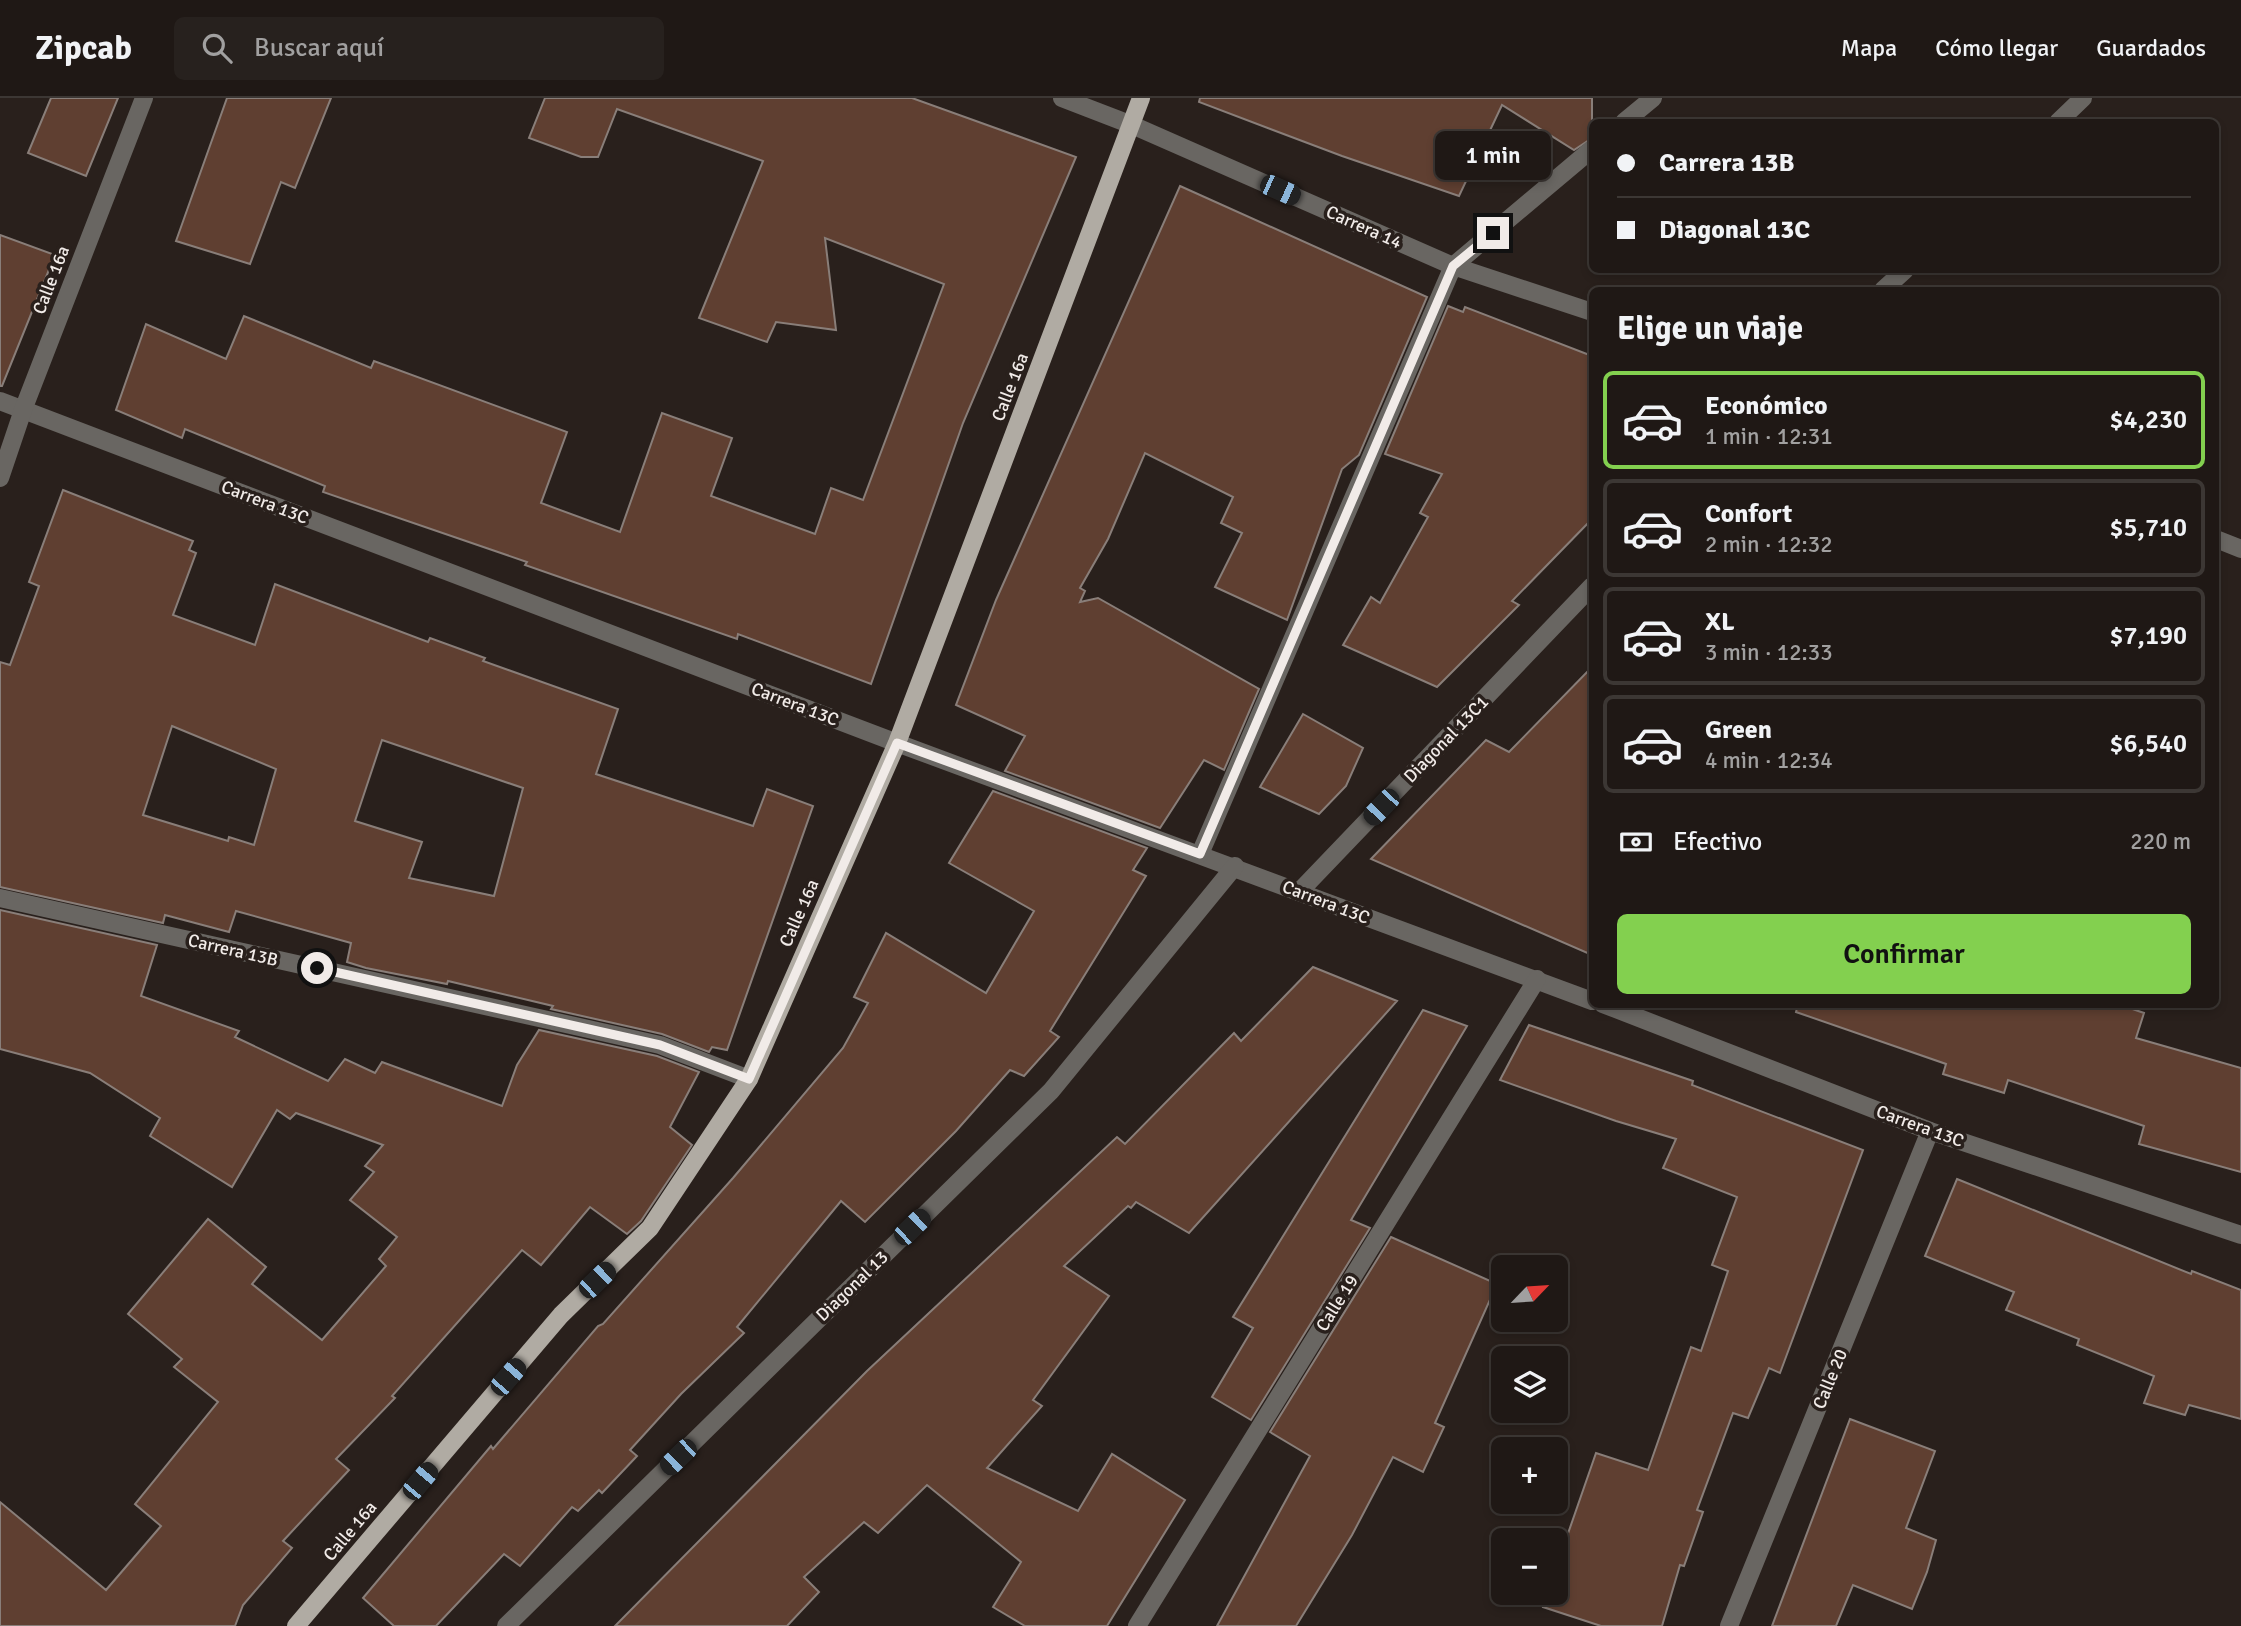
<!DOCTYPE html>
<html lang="es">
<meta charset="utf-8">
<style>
:root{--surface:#1f1815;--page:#27211e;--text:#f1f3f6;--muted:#a1a0a0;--line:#3c3734;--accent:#83d04f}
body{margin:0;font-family:Signika,sans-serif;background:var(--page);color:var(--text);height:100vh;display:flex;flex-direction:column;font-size:26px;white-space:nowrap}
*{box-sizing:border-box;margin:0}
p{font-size:23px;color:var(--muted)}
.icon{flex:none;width:38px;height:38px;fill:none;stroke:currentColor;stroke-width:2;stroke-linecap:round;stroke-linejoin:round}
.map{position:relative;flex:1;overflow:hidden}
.details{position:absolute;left:1589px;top:189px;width:630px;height:721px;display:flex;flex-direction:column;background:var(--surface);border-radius:10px;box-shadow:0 4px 10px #0003,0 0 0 2px var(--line)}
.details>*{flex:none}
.banner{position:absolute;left:1589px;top:21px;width:630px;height:154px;border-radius:10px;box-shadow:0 4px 10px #0003,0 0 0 2px var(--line);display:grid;align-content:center;height:154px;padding:0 28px;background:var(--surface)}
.needle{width:46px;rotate:65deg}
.tools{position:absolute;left:1491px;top:1157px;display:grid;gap:14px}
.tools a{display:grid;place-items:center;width:77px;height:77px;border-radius:10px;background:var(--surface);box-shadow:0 4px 10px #0003,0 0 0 2px var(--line);font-size:35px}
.end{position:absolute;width:32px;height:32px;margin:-16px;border:9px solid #f1ebe8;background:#111;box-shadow:0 0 0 4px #111}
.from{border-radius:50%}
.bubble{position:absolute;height:49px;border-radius:10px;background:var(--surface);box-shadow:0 4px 10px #0003,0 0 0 2px var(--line);font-size:23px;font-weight:600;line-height:49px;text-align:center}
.car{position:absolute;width:21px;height:42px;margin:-21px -10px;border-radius:9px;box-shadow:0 0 5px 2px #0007;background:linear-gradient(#222 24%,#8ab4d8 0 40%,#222 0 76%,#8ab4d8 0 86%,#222 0)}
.banner b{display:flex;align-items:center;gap:24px;height:66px;font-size:26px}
.banner b+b{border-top:2px solid var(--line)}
.banner i{width:18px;height:18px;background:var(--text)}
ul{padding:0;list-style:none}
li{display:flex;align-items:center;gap:21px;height:98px;margin:0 14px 10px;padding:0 14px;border:4px solid var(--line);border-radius:10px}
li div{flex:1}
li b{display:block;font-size:26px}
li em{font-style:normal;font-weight:600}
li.active{border-color:var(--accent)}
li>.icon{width:63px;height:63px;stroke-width:1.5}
h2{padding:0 28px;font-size:32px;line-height:84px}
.pay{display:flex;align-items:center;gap:18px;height:77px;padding:0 28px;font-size:26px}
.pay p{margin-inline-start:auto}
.button{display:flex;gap:14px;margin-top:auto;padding:14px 28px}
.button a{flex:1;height:80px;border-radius:10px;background:var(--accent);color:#111;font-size:28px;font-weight:600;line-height:80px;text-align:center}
header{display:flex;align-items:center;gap:42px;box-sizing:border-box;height:98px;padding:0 35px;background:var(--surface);border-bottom:2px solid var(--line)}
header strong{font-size:33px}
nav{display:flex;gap:38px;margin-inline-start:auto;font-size:24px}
.search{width:490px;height:63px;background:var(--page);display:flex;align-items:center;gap:18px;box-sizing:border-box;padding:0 24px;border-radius:10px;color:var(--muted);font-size:26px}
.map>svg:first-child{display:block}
.building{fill:#5f3f31;stroke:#897e79;stroke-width:2;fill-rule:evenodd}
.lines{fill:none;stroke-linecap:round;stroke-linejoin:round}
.minor{stroke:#696662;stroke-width:18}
.major{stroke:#b0aba3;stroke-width:18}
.route{stroke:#f1ebe8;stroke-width:9}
.labels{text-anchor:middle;stroke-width:7;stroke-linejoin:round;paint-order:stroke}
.street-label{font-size:18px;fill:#f1ebe8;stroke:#29201c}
</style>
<header>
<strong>Zipcab</strong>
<div class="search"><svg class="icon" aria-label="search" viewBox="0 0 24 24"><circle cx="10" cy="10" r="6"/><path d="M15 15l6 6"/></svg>Buscar aquí</div>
<nav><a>Mapa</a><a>Cómo llegar</a><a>Guardados</a></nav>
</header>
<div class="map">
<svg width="2241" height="1528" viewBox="0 0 2241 1528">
<rect width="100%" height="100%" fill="#29201c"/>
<g class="building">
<path d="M51 0H118L86 78 28 55Z"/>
<path d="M227 0H331L295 90 281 84 250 166 176 143Z"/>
<path d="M545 0H912L1076 59 963 325 871 586 738 536 737 541 525 467 527 464 323 394 325 388 185 331 182 340 116 312 146 226 226 261 244 218 371 270 374 263 567 334 541 405 620 434 662 315 732 340 711 398 815 436 831 390 863 402 944 186 825 140 836 232 776 224 767 244 699 220 763 63 617 11 598 59H581L529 40Z"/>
<path d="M1200 0H1592V40L1574 52 1502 7 1459 98 1342 58 1199 4Z"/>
<path d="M1180 88 1427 199 1359 357 1342 371 1287 522 1215 489 1242 435 1221 425 1233 399 1145 355 1108 441 1080 490 1085 493 1080 504 1098 500 1259 591 1224 672 1204 662 1160 730 1005 673 1025 638 956 607 996 502Z"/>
<path d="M0 137 55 157 2 288H0Z"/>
<path d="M1448 208 1463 214 1465 209 1592 258V421L1512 503 1519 507 1437 589 1343 547 1371 499 1380 505 1428 419 1420 415 1442 376 1385 356Z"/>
<path d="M63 392 193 443 189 452 196 455 173 517 255 547 275 486 428 544 430 540 485 560 483 563 618 611 596 676 753 728 767 691 813 708 727 952 712 949 709 954 662 936 551 911 553 908 448 883 447 886 366 870 347 864 351 845 236 813 229 834 165 817 163 825 0 789V564L10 567 39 488 29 484ZM172 628 276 671 254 747 229 739 228 743 143 717ZM382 642 523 690 494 798 409 780 422 744 355 723Z"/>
<path d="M1592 569V857L1371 761 1486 642 1509 654Z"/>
<path d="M1303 616 1363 650 1346 688 1319 716 1260 689Z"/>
<path d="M993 693 1147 750 1133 772 1146 778 1050 933 1059 939 1024 978 1010 972 956 1033 865 1124 841 1103 737 1229 744 1235 681 1296 630 1352 637 1358 602 1395 599 1392 578 1413 572 1409 520 1468 504 1456 436 1528H394L363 1500 491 1348 493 1351 598 1228 603 1226 733 1080 843 950 868 905 854 899 886 835 986 895 1034 813 949 765Z"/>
<path d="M0 812 157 847 141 898 239 933 235 939 328 983 345 961 375 975 382 964 502 1008 517 967 539 932 657 958 699 974 670 1029 692 1047 641 1123 627 1136 590 1109 541 1167 522 1152 392 1298 395 1300 336 1361 349 1372 283 1443 292 1450 243 1507 235 1528H0V1404L106 1492 161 1428 135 1406 218 1304 174 1269 182 1261 128 1216 208 1121 266 1169 252 1186 322 1242 386 1168 379 1161 397 1139 350 1102 374 1074 365 1068 383 1047 296 1015 290 1021 277 1012 232 1089 150 1038 160 1020 90 975 0 951Z"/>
<path d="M1313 869 1397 903 1189 1135 1136 1104 1131 1110 1128 1108 1064 1168 1109 1198 1033 1302 1042 1308 987 1370 1078 1413 1112 1356 1185 1402 1107 1528H1025L993 1509 1021 1464 927 1387 878 1435 864 1424 804 1479 819 1494 787 1528H615L867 1273 1117 1039 1125 1046 1234 935 1241 943Z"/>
<path d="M1798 906H2118L2144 915 2136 940 2241 970V1074L2139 1046 2144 1028 2008 982 2004 995 1943 976 1946 966 1796 914Z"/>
<path d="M1423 912 1467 928 1351 1122 1370 1130 1251 1322 1212 1299 1253 1230 1233 1219Z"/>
<path d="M1529 927 1693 983 1692 987 1863 1052 1780 1275 1769 1270 1748 1320 1733 1315 1697 1412 1703 1414 1684 1468 1680 1467 1662 1528H1601L1543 1509 1548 1494H1556V1470L1596 1355 1648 1372 1691 1249 1701 1253 1728 1173 1712 1167 1737 1099 1663 1070 1676 1041 1616 1023 1500 982Z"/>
<path d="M1957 1081 2191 1176 2192 1173 2241 1192V1321L2189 1307 2185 1317 2144 1305 2154 1278 2077 1247 2079 1241 2006 1212 2014 1194 1925 1158Z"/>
<path d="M1391 1139 1497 1186 1435 1325 1444 1329 1423 1374 1393 1359 1352 1437 1296 1528H1217L1310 1358 1270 1334Z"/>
<path d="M1850 1321 1935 1353 1906 1430 1936 1442 1927 1474 1912 1511 1853 1487 1836 1528H1772Z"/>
</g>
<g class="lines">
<g class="minor">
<path d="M1062 0 1132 27 1453 168 1592 214"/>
<path d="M1624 24 1653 0"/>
<path d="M2058 24 2083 0"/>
<path d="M1883 192 1905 172"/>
<path d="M0 303 897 645 1592 903"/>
<path d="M0 380 23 312 144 0"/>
<path d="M2216 441 2241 451"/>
<path d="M1200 756 1453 168 1592 51"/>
<path d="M1299 794 1592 488"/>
<path d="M0 800 660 947 749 981"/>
<path d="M1603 906 1930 1033 2241 1137"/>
<path d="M506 1528 1051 993 1235 768"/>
<path d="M1137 1528 1537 881"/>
<path d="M1729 1528 1930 1033"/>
</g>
<path class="major" d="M296 1528 561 1217 650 1130 749 981 897 645 1141 0"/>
</g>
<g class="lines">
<path class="route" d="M317 870 660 947 749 981 897 645 1200 756 1453 168 1493 135"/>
</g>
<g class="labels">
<g class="street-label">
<text transform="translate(1364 129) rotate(24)" y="6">Carrera 14</text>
<text transform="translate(51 182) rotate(-69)" y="6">Calle 16a</text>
<text transform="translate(1010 289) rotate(-69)" y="6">Calle 16a</text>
<text transform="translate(265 404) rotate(21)" y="6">Carrera 13C</text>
<text transform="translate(795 606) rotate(21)" y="6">Carrera 13C</text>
<text transform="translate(1446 641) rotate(-46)" y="6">Diagonal 13C1</text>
<text transform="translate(1326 804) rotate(21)" y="6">Carrera 13C</text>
<text transform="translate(799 815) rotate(-66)" y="6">Calle 16a</text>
<text transform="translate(233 852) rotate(13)" y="6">Carrera 13B</text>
<text transform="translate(1920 1028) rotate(20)" y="6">Carrera 13C</text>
<text transform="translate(852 1188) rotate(-44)" y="6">Diagonal 13</text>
<text transform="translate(1337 1205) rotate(-58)" y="6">Calle 19</text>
<text transform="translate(1830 1281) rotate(-68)" y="6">Calle 20</text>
<text transform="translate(350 1433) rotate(-50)" y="6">Calle 16a</text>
</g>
</g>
</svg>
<div class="tools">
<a><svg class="needle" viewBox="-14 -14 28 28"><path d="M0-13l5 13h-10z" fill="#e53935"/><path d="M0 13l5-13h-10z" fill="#a1a0a0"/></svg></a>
<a><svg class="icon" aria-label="layers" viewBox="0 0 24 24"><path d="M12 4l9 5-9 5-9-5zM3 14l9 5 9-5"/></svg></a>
<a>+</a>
<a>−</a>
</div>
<i class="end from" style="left:317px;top:870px"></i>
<i class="end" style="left:1493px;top:135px"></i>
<div class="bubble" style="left:1435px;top:33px;width:116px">1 min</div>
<i class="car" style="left:1280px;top:92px;rotate:114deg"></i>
<i class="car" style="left:1381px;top:709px;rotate:224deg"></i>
<i class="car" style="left:912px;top:1129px;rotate:46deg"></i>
<i class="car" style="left:597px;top:1182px;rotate:46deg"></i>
<i class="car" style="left:508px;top:1279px;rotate:41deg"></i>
<i class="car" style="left:678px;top:1359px;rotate:226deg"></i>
<i class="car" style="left:420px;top:1383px;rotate:40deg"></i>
<div class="banner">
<b><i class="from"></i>Carrera 13B</b>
<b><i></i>Diagonal 13C</b>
</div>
<section class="details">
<h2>Elige un viaje</h2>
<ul>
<li class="active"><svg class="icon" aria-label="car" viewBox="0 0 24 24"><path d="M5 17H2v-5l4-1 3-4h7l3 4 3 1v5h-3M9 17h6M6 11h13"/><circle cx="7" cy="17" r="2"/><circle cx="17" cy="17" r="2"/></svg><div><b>Económico</b><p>1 min · 12:31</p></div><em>$4,230</em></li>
<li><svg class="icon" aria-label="car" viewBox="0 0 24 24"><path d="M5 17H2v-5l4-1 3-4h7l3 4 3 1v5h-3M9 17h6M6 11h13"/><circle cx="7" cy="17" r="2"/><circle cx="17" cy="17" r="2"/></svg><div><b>Confort</b><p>2 min · 12:32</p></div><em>$5,710</em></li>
<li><svg class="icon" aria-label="car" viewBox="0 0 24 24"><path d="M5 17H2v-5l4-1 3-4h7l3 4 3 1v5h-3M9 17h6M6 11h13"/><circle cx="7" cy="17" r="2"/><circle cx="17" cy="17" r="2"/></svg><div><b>XL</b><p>3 min · 12:33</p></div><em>$7,190</em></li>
<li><svg class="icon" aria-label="car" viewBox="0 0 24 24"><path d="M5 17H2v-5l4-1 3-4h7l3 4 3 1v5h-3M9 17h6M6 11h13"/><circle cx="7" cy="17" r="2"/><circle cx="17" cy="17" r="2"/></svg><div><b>Green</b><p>4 min · 12:34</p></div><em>$6,540</em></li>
</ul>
<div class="pay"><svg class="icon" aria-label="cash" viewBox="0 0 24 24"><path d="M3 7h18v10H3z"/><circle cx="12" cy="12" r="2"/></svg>Efectivo<p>220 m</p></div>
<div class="button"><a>Confirmar</a></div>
</section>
</div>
